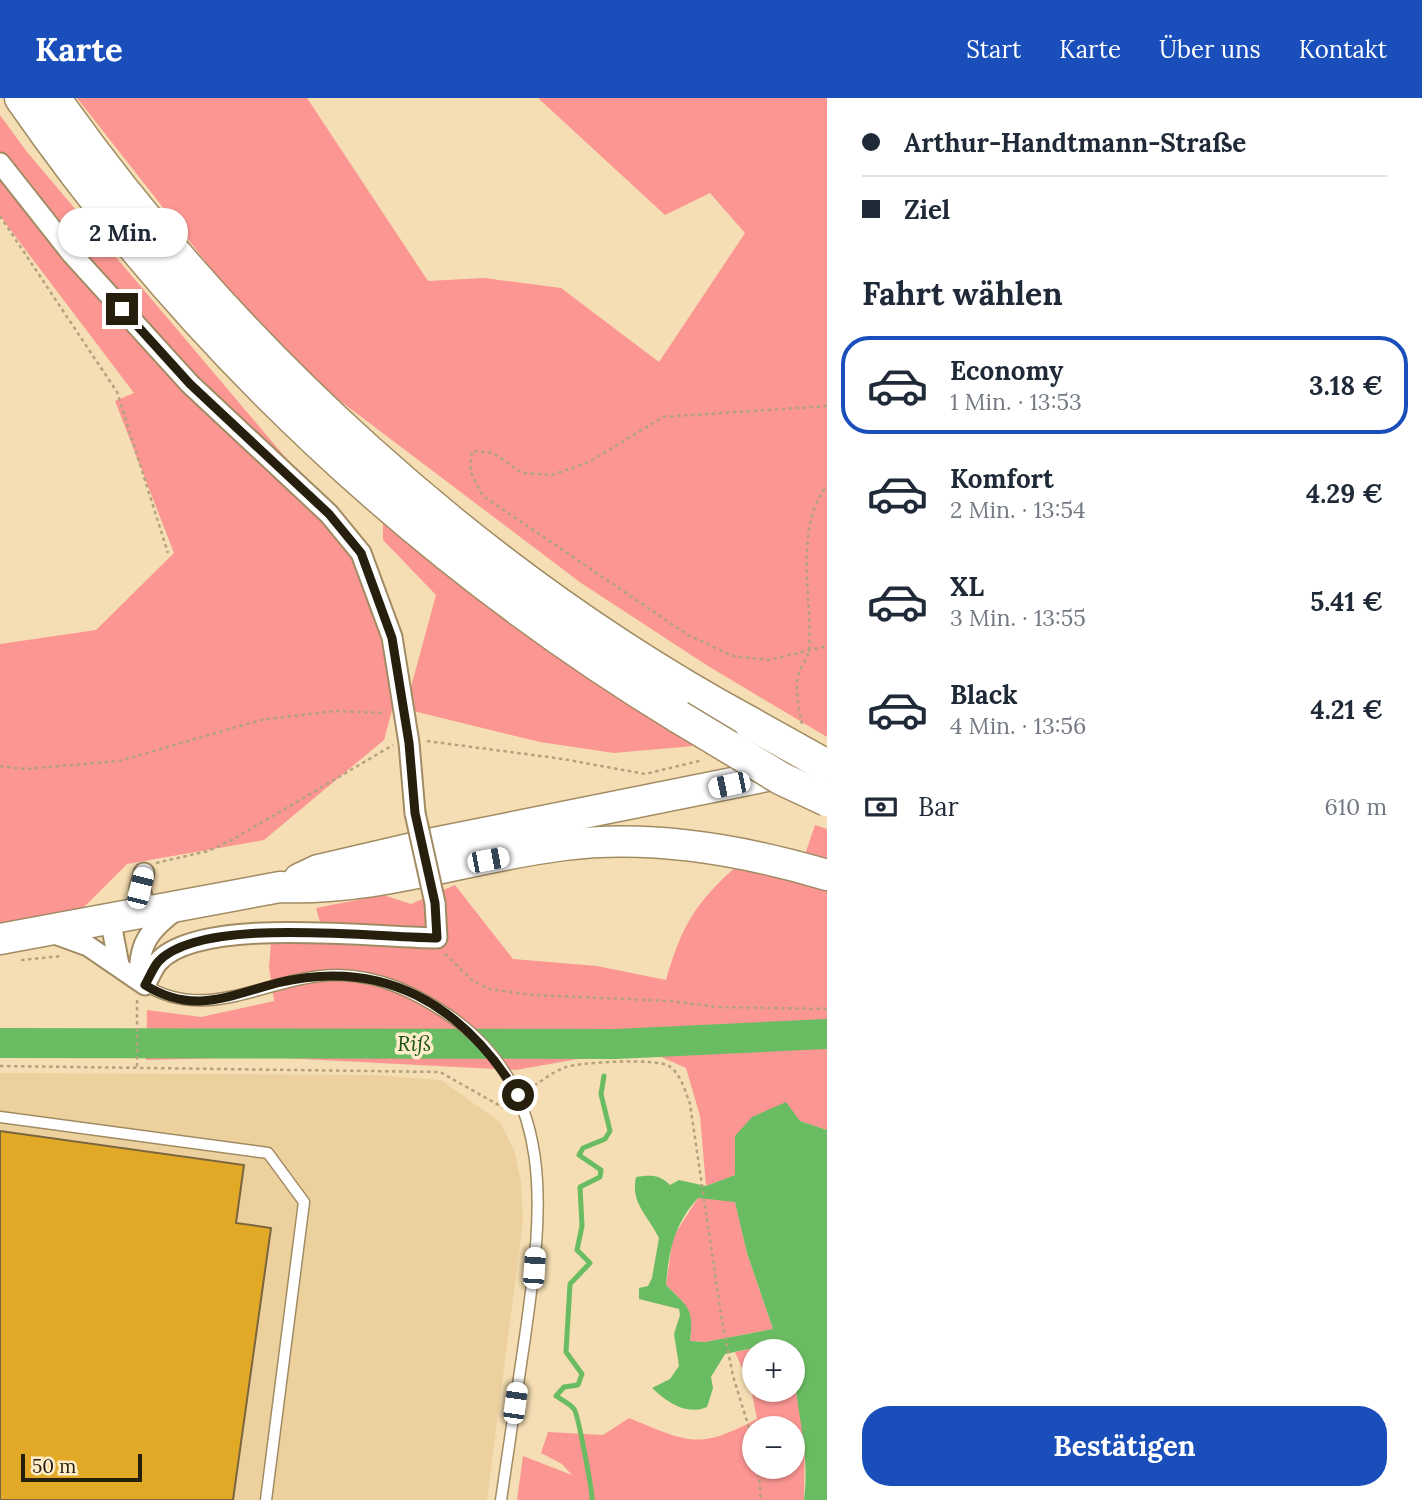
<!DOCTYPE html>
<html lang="de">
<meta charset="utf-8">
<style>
:root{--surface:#fff;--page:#f2f2f3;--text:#1f2937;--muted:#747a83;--line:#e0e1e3;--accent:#1a4fbb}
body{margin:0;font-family:Lora,serif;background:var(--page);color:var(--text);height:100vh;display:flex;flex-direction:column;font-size:26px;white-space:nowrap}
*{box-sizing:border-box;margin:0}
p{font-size:23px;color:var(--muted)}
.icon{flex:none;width:38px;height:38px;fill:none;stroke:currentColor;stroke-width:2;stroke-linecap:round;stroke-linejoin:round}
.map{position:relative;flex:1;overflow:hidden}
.details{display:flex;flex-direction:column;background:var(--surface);width:595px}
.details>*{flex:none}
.banner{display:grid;align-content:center;height:154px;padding:0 35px;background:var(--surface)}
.buttons{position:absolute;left:742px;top:1241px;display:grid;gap:14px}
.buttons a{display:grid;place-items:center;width:63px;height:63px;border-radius:50%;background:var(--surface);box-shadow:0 2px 5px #0004;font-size:35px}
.scale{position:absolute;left:21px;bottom:18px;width:121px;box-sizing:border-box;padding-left:7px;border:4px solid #271f0e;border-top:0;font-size:19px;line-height:24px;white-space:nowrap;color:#271f0e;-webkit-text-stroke:5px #ffecc9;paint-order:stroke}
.end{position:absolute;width:32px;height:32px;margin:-16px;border:9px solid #271f0e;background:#fff;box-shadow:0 0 0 4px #fff}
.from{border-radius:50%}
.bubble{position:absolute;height:49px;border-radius:24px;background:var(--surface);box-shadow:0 2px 5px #0004;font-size:23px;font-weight:800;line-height:49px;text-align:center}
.car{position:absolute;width:21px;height:42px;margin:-21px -10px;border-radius:9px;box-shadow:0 0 5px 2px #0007;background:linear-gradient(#fff 24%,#345 0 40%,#fff 0 76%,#345 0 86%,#fff 0)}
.banner b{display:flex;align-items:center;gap:24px;height:66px;font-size:26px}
.banner b+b{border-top:2px solid var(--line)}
.banner i{width:18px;height:18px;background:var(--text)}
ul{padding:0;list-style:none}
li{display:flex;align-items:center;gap:21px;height:98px;margin:0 14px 10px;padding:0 21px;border:4px solid transparent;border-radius:28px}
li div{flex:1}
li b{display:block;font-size:26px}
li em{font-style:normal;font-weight:800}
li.on{border-color:var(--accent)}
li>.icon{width:63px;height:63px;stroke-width:1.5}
h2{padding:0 35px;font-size:32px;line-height:84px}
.pay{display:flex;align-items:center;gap:18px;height:77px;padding:0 35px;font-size:26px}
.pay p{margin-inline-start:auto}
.button{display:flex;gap:14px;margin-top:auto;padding:14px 35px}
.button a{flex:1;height:80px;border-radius:28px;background:var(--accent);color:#fff;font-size:28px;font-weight:800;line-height:80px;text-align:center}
header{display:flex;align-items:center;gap:42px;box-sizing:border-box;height:98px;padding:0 35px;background:var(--accent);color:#fff}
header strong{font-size:33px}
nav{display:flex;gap:38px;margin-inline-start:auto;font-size:24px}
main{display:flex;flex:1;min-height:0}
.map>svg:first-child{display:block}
.built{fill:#ecd19f}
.green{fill:#fb9693;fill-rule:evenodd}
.water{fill:#6abc63;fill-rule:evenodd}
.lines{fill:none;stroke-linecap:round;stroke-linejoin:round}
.stream{stroke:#6abc63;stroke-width:5}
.river{stroke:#6abc63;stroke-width:30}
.building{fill:#e1a926;stroke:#7a653e;stroke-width:2}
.service-casing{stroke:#a18b63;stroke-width:13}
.minor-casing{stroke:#a18b63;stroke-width:23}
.primary-casing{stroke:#a18b63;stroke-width:33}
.trunk-casing{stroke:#a18b63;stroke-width:35}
.path{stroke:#b4a27f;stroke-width:2.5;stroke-dasharray:3.5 3.5;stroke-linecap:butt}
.service{stroke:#fff;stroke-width:10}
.minor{stroke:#fff;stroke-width:19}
.primary{stroke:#fff;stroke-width:30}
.trunk{stroke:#fff;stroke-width:32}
.minor-bridge-casing{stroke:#a18b63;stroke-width:23;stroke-linecap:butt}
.trunk-bridge-casing{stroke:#a18b63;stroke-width:35;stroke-linecap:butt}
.minor-bridge{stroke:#fff;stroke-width:19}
.trunk-bridge{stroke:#fff;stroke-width:32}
.route{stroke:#271f0e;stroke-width:9}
.labels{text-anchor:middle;stroke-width:7;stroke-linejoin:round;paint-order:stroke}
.water-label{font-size:21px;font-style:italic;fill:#1a5217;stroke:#ffecc9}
</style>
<header>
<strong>Karte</strong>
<nav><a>Start</a><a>Karte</a><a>Über uns</a><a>Kontakt</a></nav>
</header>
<main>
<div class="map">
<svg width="827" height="1402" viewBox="0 0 827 1402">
<rect width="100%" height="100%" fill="#f5deb3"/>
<path class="built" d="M0 975 375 977 441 982 500 1024 514 1052 521 1083 523 1123 487 1402H0Z"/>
<g class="green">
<path d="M77 0H307L428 183 484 180 561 190 659 264 745 135 710 95 665 117 538 0H827V639L708 568 581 485 331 296 231 196Z"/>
<path d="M0 17 27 54 307 385 365 476 395 601 384 642 264 742 127 766 77 816 0 828V546L96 532 174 455 115 303 134 295 0 118Z"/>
<path d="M383 422 693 648 614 655 540 644 405 611 436 497 383 442Z"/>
<path d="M815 727 827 731V1032L800 1023 735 1038 736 1077 706 1088 700 1018 686 970 659 958 578 961 516 972 263 959 146 962 147 912 201 919 274 903 269 869 271 845H326L316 810 383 797 411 806 455 787 513 861 597 868 666 882C682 827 695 805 738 767L796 783Z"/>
<path d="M698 1100 735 1103 747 1155 773 1231 705 1244 690 1243C694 1210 688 1209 666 1187L673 1139Z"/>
<path d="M778 1245 785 1253H754V1292H793V1283L805 1335 804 1402H517L523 1358 572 1377 562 1366 541 1355 548 1334 603 1337 629 1320C690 1345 698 1352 757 1321L751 1291 735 1254ZM754 1330H793V1368H754Z"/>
</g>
<path class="water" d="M786 1004 800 1023 827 1032V1402H804C811 1347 793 1305 793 1253H785L777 1245 725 1256 711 1279 713 1290 707 1309C686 1318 667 1304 652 1290L670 1281 679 1268 674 1236 680 1217 679 1211 639 1201V1190L648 1188 652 1180 659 1140C649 1119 630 1105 636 1079 651 1077 659 1076 670 1087L679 1082 706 1088 735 1077V1038L752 1019ZM698 1100 735 1104 747 1155 773 1231 705 1244 690 1243C694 1210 689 1210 666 1187 669 1153 674 1126 698 1100Z"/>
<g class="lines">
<path class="stream" d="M592 1402C593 1397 578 1315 574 1311 570 1306 562 1302 556 1298L564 1289 578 1287 582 1276 566 1254 570 1186 590 1165 577 1152 582 1128 580 1089 600 1079 601 1072 579 1057 583 1050 605 1041 610 1033 601 996 604 978"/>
<path class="river" d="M0 945 615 946 827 936"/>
</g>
<path class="building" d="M0 1033 244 1067 236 1125 271 1130 233 1402H0Z"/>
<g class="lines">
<defs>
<g id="service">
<path d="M145 887C210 927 271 876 339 877 380 878 414 894 447 916 562 993 541 1122 525 1239 517 1294 509 1348 501 1402"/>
<path d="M0 1019 268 1055 304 1104 266 1402"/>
</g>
<g id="minor">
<path d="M0 65 71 155 190 286 329 416 361 455 392 539 409 645 415 715"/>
<path d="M144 775 140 790 145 813"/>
<path d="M110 820 119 867"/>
<path d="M52 835 88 848 145 887C149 880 153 870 158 864 200 817 376 840 437 840L435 805"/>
<path d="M140 883C137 847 149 832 176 812"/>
</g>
<g id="primary">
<path d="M299 781 318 772 434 745 782 675 827 672"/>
<path d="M0 841 280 789C377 793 468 759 564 747 652 736 743 752 827 777"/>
</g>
<g id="trunk">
<path d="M21 0C194 250 420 461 679 619"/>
<path d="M54 0C231 251 479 478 750 625"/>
</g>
</defs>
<use href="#service" class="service-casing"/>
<use href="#minor" class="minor-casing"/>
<use href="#primary" class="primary-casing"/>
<use href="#trunk" class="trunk-casing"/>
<g class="path">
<path d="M0 118 117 294 168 455"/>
<path d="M827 308 663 319 589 364 552 377 522 375 493 355 472 353 470 373 483 398 688 537 733 558 769 562 827 548"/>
<path d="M802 626C799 611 795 593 798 578 800 569 808 561 809 553 813 505 793 429 827 388"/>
<path d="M427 643 563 661 645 676 703 662"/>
<path d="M0 668 25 671 119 663 261 622 335 613 385 615"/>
<path d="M156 765 208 753 232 742 393 647"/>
<path d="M445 856 473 883 489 891 533 897 671 903 718 909 827 911"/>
<path d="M21 862 63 858"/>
<path d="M137 902V969"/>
<path d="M0 968 440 974 502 1009H509"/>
<path d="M528 991C541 984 552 974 566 969 582 964 656 960 669 968 681 976 685 993 690 1006L722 1223 733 1278 754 1346"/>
<path d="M758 1368 761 1402"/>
</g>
<use href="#service" class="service"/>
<use href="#minor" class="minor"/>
<use href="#primary" class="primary"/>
<use href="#trunk" class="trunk"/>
<defs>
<path id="minor-bridge" d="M415 715 435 805"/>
<g id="trunk-bridge">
<path d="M679 619 782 681 827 702"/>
<path d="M750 625 827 668"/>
</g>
</defs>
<use href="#minor-bridge" class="minor-bridge-casing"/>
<use href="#trunk-bridge" class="trunk-bridge-casing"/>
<use href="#minor-bridge" class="minor-bridge"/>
<use href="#trunk-bridge" class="trunk-bridge"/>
</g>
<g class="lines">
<path class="route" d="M122 211 190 286 329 416 361 455 392 540 409 645 415 715 435 805 437 840C376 840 201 817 158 864 153 870 149 880 145 887 193 917 228 898 277 885 384 859 463 907 518 997"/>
</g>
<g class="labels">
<g class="water-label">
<text x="414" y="953">Riß</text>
</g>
</g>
</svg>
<div class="buttons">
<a>+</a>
<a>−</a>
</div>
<div class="scale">50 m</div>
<i class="end from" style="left:518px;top:997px"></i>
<i class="end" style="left:122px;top:211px"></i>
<div class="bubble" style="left:58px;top:110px;width:130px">2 Min.</div>
<i class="car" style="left:729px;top:687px;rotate:258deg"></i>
<i class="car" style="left:488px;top:762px;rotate:79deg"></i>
<i class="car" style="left:140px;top:790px;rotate:14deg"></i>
<i class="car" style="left:534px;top:1170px;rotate:4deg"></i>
<i class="car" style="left:515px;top:1305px;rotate:8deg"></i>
</div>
<section class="details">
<div class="banner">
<b><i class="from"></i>Arthur-Handtmann-Straße</b>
<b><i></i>Ziel</b>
</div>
<h2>Fahrt wählen</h2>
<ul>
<li class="on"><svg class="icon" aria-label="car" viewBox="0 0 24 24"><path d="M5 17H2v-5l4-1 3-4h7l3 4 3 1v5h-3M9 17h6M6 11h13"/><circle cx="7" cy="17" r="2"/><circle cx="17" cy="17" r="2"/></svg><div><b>Economy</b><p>1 Min. · 13:53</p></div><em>3.18 €</em></li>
<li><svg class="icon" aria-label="car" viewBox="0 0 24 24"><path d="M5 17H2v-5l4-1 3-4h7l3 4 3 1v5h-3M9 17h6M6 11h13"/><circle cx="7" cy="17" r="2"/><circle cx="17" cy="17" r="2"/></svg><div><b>Komfort</b><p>2 Min. · 13:54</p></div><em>4.29 €</em></li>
<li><svg class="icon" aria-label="car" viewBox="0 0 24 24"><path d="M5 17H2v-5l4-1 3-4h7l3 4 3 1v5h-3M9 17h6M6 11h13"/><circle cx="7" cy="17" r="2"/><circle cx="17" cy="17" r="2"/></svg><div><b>XL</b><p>3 Min. · 13:55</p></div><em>5.41 €</em></li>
<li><svg class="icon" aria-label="car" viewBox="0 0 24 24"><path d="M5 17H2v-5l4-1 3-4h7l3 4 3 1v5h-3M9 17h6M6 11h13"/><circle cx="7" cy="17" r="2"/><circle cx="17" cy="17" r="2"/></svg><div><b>Black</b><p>4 Min. · 13:56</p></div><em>4.21 €</em></li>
</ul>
<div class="pay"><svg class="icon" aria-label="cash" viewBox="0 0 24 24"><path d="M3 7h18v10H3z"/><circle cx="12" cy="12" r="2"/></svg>Bar<p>610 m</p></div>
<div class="button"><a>Bestätigen</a></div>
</section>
</main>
